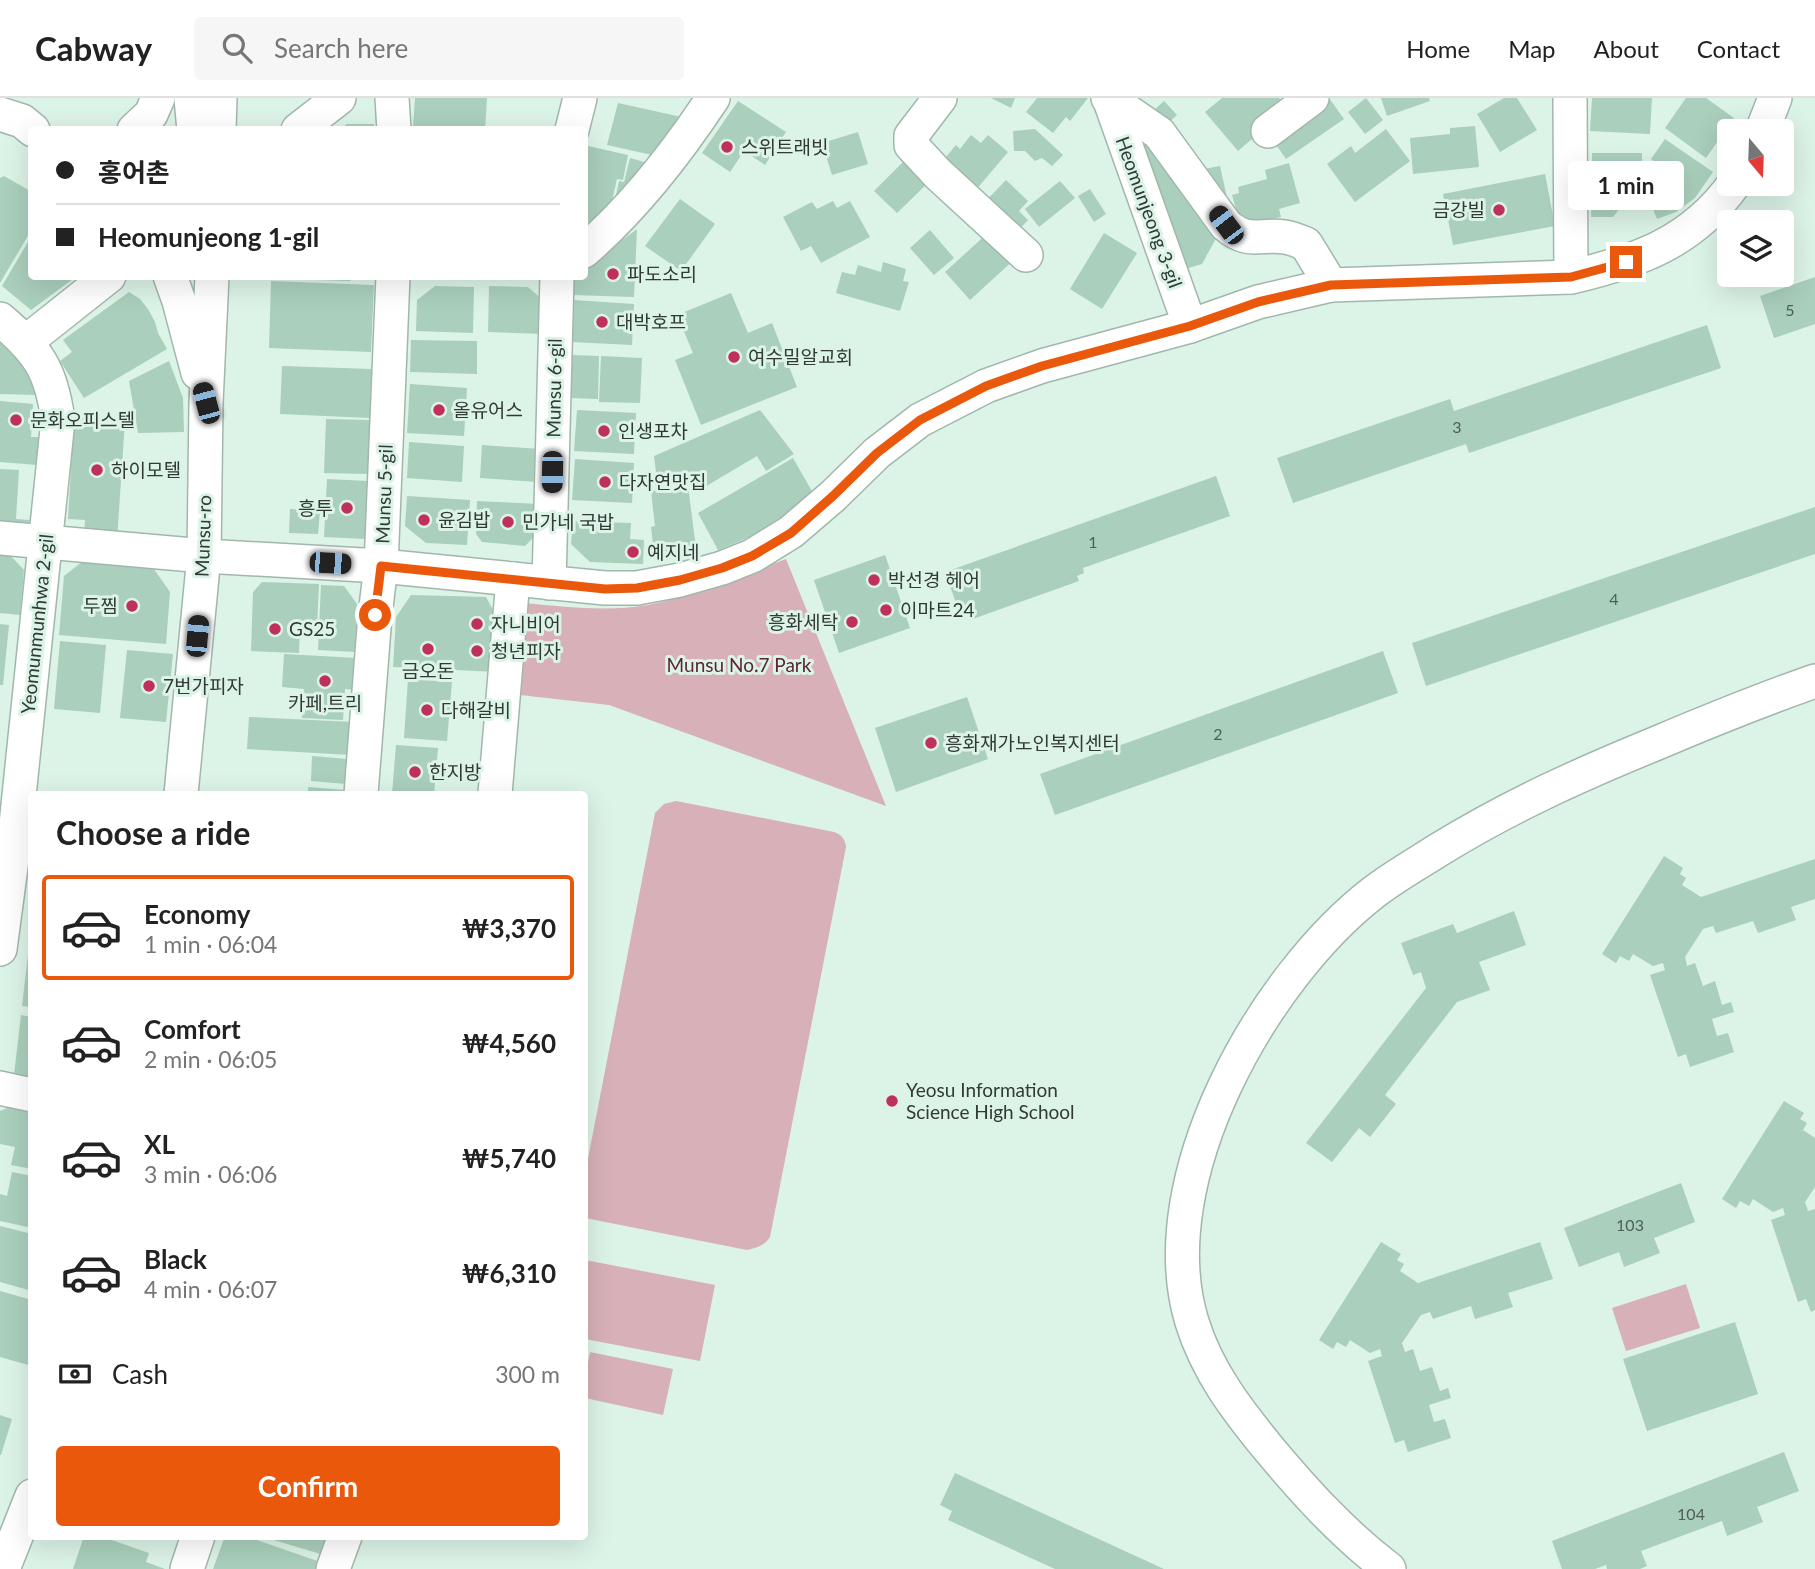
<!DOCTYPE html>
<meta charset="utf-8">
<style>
:root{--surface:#fff;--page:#f6f6f6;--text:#222;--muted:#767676;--line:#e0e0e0;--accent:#ea580c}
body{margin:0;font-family:Lato,"Noto Sans KR",sans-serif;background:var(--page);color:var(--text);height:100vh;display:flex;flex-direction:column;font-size:26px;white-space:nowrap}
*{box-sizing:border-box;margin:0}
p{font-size:23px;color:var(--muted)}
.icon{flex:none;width:38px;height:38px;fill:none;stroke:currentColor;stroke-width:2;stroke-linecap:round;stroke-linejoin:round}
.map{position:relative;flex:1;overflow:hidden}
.panel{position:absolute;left:28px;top:693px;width:560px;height:749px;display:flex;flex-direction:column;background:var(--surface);border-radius:7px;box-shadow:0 7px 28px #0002}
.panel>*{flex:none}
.top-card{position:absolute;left:28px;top:28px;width:560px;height:154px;border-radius:7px;box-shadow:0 7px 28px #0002;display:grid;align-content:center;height:154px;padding:0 28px;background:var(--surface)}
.needle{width:46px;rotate:161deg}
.controls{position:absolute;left:1717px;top:21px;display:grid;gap:14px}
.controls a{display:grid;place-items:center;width:77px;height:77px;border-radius:7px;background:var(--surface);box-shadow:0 7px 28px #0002;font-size:35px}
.end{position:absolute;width:32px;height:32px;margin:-16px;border:9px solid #ea580c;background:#fff;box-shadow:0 0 0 4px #fff}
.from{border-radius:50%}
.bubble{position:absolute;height:49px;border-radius:7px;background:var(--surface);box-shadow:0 7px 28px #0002;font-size:23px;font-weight:700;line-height:49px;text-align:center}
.car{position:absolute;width:21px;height:42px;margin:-21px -10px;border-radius:9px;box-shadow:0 0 5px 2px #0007;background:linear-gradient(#222 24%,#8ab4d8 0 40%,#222 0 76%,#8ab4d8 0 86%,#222 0)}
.top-card b{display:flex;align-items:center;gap:24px;height:66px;font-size:26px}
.top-card b+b{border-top:2px solid var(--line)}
.top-card i{width:18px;height:18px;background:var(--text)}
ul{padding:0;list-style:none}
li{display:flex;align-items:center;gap:21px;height:105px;margin:0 14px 10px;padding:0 14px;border:4px solid transparent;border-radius:7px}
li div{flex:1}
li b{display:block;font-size:26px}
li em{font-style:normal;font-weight:700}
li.on{border-color:var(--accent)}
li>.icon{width:63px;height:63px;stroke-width:1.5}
h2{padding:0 28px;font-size:32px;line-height:84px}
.pay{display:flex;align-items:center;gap:18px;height:77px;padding:0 28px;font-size:26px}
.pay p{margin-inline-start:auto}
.button{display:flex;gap:14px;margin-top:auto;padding:14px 28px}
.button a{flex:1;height:80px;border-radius:7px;background:var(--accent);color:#fff;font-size:28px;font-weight:700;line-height:80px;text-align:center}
header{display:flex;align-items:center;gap:42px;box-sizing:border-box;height:98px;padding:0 35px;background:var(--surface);border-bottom:2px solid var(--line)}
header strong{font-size:33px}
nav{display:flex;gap:38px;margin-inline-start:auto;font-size:24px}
.search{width:490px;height:63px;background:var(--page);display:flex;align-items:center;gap:18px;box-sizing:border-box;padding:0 24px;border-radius:7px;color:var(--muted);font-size:26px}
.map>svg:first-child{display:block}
.green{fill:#d7b1b7}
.building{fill:#aacfbc}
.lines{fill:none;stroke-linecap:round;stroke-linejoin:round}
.minor-casing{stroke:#a2b7ac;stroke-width:36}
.minor{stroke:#fff;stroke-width:33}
.route{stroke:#ea580c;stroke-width:9}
.poi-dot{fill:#bf305d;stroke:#dcf3e7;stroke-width:2.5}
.labels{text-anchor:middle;stroke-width:6;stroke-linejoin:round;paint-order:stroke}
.number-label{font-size:16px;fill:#4f5f57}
.poi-label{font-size:19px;fill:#313a35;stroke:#dcf3e7;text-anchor:start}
.street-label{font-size:19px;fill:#313a35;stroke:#dcf3e7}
.park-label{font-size:19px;fill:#5a2733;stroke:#dcf3e7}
</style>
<header>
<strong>Cabway</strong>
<div class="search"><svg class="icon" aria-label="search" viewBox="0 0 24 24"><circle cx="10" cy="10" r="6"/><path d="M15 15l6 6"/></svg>Search here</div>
<nav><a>Home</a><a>Map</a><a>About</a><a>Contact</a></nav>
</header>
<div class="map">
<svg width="1815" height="1471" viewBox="0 0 1815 1471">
<rect width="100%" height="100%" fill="#dcf3e7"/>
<g class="green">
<path d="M786 461 886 708 609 607 520 597 525 505C566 509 608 514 648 507 696 498 741 478 786 461Z"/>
<path d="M676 703 834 734C842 737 845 741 846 749L770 1139C764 1148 757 1150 747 1152L585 1120V1076L655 715 664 706Z"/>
<path d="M585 1162 715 1187 700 1263 585 1241Z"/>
<path d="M1686 1186 1700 1230 1626 1253 1612 1210Z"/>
<path d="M590 1254 673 1271 663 1317 585 1300V1279Z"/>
</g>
<g class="building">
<path d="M415 0H487L485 32 413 29Z"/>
<path d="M991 0H1015L1011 10Z"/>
<path d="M1037 0H1088L1070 23 1066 19 1053 35 1026 14Z"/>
<path d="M1222 0H1279L1288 10 1238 53 1205 14Z"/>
<path d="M1323 0H1329L1344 21 1286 61 1270 38Z"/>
<path d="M1366 0 1383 22 1365 36 1348 14Z"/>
<path d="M1381 0H1429L1430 3 1387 18Z"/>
<path d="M1504 0H1517L1537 32 1500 54 1477 16Z"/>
<path d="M1592 0H1652L1650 36 1590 33Z"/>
<path d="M1686 0H1706L1734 20 1706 60 1665 30Z"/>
<path d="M738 3 786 34 765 67 744 53 730 74 702 55Z"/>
<path d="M1164 3 1177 17 1164 29 1151 15Z"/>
<path d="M618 5 686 20 661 59 607 47Z"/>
<path d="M347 26H374V32H339Z"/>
<path d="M1475 28 1479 69 1413 76 1410 40 1450 36V30Z"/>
<path d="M1035 31 1063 57 1052 68 1042 60 1035 63 1025 53H1014L1013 33Z"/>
<path d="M1386 31 1410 63 1355 104 1327 66 1351 48 1355 55Z"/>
<path d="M858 34 868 66 832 77 822 45Z"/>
<path d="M971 37 981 45 988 37 1008 54 975 93 941 65 956 47 960 51Z"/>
<path d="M1665 41 1713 74 1695 100 1676 114 1657 121 1649 102 1669 74 1651 61Z"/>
<path d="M1154 42 1220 133 1202 166 1185 171 1142 49Z"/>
<path d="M584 47 628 57 623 82 617 81 608 120 598 127 584 122Z"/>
<path d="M1592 55H1642V82L1613 119H1591Z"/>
<path d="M909 58 932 81 897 115 874 93Z"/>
<path d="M630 60 651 66 631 102 616 97 619 83 624 84Z"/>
<path d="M1289 65 1300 105 1279 111 1281 119 1241 129 1232 97 1239 95 1238 89 1267 81 1265 72Z"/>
<path d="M1220 68 1230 113 1204 71Z"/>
<path d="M1545 76 1555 128 1453 147 1443 96Z"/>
<path d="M4 78 32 94V131L0 185V80Z"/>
<path d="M1006 82 1028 103 1019 113 1028 122 1012 139 980 109Z"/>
<path d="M1060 83 1075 100 1039 129 1025 111Z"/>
<path d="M1090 91 1106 116 1094 124 1078 98Z"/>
<path d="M680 101 715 126 681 173 645 148Z"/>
<path d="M833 103 837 110 850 103 870 139 821 165 811 148 801 153 783 119 812 104 817 111Z"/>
<path d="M637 131 634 199 572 197 573 180 584 178V171Z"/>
<path d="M930 132 954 160 934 177 910 150Z"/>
<path d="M990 133 1016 160 970 202 945 174Z"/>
<path d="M1104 135 1137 155 1102 211 1070 191Z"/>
<path d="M32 137V178H77L31 212 2 188Z"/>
<path d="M883 164 906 171 903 183 909 184 900 213 836 195 842 174 855 177 858 167 881 174Z"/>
<path d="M280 178H350V183L280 181Z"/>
<path d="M1815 179V226L1774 240 1760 198Z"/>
<path d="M271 183 374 187 371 254 269 250Z"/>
<path d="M435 188 474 189 473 235 416 233 417 202Z"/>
<path d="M489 188 528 189 545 204 544 236 488 234Z"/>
<path d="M129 194 140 201 148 211 155 224 158 235 167 251 84 300 60 263 72 254 63 242Z"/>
<path d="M731 195 748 235 772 225 797 289 701 327 675 262 693 255 677 217Z"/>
<path d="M574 202 634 206 632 247 572 244Z"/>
<path d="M1707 227 1721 270 1469 355 1466 346 1293 405 1277 360 1450 301 1454 313Z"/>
<path d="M0 242 19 260 33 282 37 297 0 296Z"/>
<path d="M411 242 477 243V276L410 274Z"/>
<path d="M571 257 599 258 598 301 570 300Z"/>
<path d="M601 258 642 260 640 305 599 304Z"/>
<path d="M169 263 183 300 184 334 138 335 129 283Z"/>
<path d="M282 268 372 271 370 320 280 316Z"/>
<path d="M410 286 467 290 464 338 407 335Z"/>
<path d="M0 303 33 306 31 339H39L37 367 0 364Z"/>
<path d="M577 312 636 315 634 356 574 353Z"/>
<path d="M760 312 794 356 766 373 757 358 698 393 690 380 657 383 654 358Z"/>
<path d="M74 320 125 323 117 442 84 440 85 422 68 421Z"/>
<path d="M326 321 371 322 370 376 324 375Z"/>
<path d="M409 344 464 348 462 384 407 380Z"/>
<path d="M482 347 540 351 537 384 480 380Z"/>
<path d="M793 360 813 395 769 431 718 452 698 415Z"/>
<path d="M575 361 634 365 632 405 572 402Z"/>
<path d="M0 371 19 372 16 421 30 422 20 437 0 435Z"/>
<path d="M1216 378 1230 418 1083 470 1084 475 1077 478 1079 483 973 521 971 515 961 519 945 474Z"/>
<path d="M327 381 369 383 366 441 324 439Z"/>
<path d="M688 388 696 450 654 455 651 429 655 428 651 393Z"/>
<path d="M407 398 470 402 467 447 426 445 405 428Z"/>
<path d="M477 403 540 406 539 434 525 448 482 444 476 436Z"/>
<path d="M1815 409V456L1426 588 1412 545Z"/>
<path d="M290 411 320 413 318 436 289 435Z"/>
<path d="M573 423 631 425 630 441 644 442 643 466 590 464 571 446Z"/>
<path d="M0 452H5L24 472 20 517 0 515Z"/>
<path d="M885 457 910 530 839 555 814 482Z"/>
<path d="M83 463 151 467 170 494 166 546 59 537 64 478Z"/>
<path d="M262 484 319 486 317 530 300 529 299 555 251 553 253 494Z"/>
<path d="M321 487 344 488 357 506 355 554 318 552Z"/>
<path d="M411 497 486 499 499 523 497 574 393 569 396 519Z"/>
<path d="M0 526 9 527 3 587H0Z"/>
<path d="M60 543 106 547 100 615 54 611Z"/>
<path d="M127 552 173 556 166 624 120 620Z"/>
<path d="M1383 553 1398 595 1055 717 1040 676Z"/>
<path d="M284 556 358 560 356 592 345 591 343 622 302 620 304 591 282 589Z"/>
<path d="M408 581 452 584 447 643 404 640Z"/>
<path d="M967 599 988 661 896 694 875 630Z"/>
<path d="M249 619 353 624 351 657 247 651Z"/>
<path d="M396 647 438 650 434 696H392Z"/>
<path d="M312 658 348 661 346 686 311 683Z"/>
<path d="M308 689 346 692V696H308Z"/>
<path d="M1664 758 1683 770 1680 776 1686 780 1682 787 1701 799 1815 761V801L1791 809 1796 822 1758 835 1753 823 1716 835 1713 828 1703 831 1685 859 1687 868 1695 865 1703 888 1715 883 1722 907 1731 904 1734 914 1712 921 1717 938 1728 935 1734 954 1690 969 1686 956 1678 959 1650 877 1665 872 1663 865 1653 868 1633 856 1629 863 1620 858 1616 865 1602 856Z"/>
<path d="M1514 813 1526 847 1479 864 1490 892 1457 904 1385 997 1396 1006 1370 1039 1359 1030 1332 1064 1306 1045 1426 890 1421 874 1413 877 1401 845 1453 826 1457 835Z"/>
<path d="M29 848H32V909L22 908Z"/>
<path d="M21 917 32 919V979L14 977Z"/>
<path d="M1784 1003 1804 1015 1800 1021 1807 1025 1803 1032 1815 1040V1089L1805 1104 1808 1113 1815 1111V1212L1811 1214 1806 1201 1798 1204 1771 1122 1785 1117 1783 1110 1773 1114 1753 1101 1749 1108 1740 1103 1736 1110 1722 1101Z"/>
<path d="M20 1005 32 1008V1071L11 1067 15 1049 0 1046V1013Z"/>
<path d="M12 1074 32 1078V1130L0 1123V1096L7 1098Z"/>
<path d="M1681 1085 1695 1124 1654 1140 1660 1155 1624 1169 1619 1154 1579 1169 1564 1130Z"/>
<path d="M0 1128 32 1136V1193L0 1184Z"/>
<path d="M1381 1144 1401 1156 1397 1162 1404 1166 1400 1173 1418 1185 1540 1144 1553 1181 1508 1195 1513 1209 1475 1221 1471 1208 1433 1221 1430 1214 1421 1217 1402 1245 1405 1254 1413 1251 1420 1273 1432 1269 1440 1293 1448 1290 1451 1300 1429 1307 1434 1324 1445 1321 1451 1340 1408 1354 1404 1342 1395 1345 1368 1263 1382 1258 1380 1251 1370 1255 1350 1242 1346 1249 1337 1244 1333 1251 1319 1242Z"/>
<path d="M0 1193 32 1202V1268L0 1259Z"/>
<path d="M1735 1224 1758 1296 1647 1333 1623 1261Z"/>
<path d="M0 1317 12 1321 1 1357H0Z"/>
<path d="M1784 1354 1799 1393 1757 1409 1763 1424 1727 1438 1722 1423 1641 1453 1647 1468 1640 1471H1607L1606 1467 1595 1471H1562L1552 1443Z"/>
<path d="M955 1375 1164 1471H1055L948 1422 952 1413 940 1407Z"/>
<path d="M84 1438H100L149 1455 146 1464 165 1471H73Z"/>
<path d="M225 1438H245L323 1465 321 1471H213Z"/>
<path d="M260 1438H330L324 1457Z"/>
</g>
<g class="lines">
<defs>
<g id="minor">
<path d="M191 0 194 32"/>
<path d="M392 0 394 32"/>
<path d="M940 0 911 38V47L938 76 1026 157"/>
<path d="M1108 0 1159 35 1226 127C1249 147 1260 135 1285 139 1292 140 1299 143 1306 146L1331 187"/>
<path d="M1109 0 1190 228"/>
<path d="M1570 0 1571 179"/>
<path d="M0 16 22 23 33 32"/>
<path d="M134 32 151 16 158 0"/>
<path d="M219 32 220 0"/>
<path d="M298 32 339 0"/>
<path d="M572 32 580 0"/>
<path d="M1268 33 1312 0"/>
<path d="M1762 33 1775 0"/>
<path d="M584 153C635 109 676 56 713 0"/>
<path d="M170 178 179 203 198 275"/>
<path d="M0 221C38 253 51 271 58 322L14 746 0 851"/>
<path d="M27 243 109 178"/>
<path d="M0 440 204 458 381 468 605 490H637L680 482 722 470 752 458 791 434 833 398 877 355 920 322 986 288 1042 268 1190 228 1258 204 1331 187 1571 179C1639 163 1692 144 1734 86"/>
<path d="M549 485 557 178"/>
<path d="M181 696 204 458 206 305 212 178"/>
<path d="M361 696 375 517 381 468 393 178"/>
<path d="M495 696 513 481"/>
<path d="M0 990 32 997"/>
<path d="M3 1471 32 1398"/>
<path d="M187 1471 198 1438"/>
<path d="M333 1471 345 1438"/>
<path d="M1389 1471C1343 1436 1306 1395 1269 1351 1237 1312 1207 1273 1192 1224 1148 1081 1264 879 1374 794 1395 778 1418 765 1440 751 1512 707 1579 677 1657 645 1709 623 1761 602 1815 583"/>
</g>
</defs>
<use href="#minor" class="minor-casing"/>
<use href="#minor" class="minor"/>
</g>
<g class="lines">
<path class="route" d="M375 517 381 468 605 491 637 490 680 482 722 470 752 458 791 435 833 398 877 355 920 322 986 288 1042 268 1190 228 1258 204 1331 187 1571 179 1626 164"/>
</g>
<g class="poi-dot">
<circle cx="727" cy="49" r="7"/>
<circle cx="1499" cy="112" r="7"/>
<circle cx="613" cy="176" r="7"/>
<circle cx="602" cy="224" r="7"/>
<circle cx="734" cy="259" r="7"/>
<circle cx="439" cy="312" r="7"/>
<circle cx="16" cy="322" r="7"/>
<circle cx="604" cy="333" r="7"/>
<circle cx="97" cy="372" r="7"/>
<circle cx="605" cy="384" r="7"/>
<circle cx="347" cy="410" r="7"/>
<circle cx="424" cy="422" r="7"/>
<circle cx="508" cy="424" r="7"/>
<circle cx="633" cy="454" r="7"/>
<circle cx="874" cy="482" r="7"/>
<circle cx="132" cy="508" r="7"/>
<circle cx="886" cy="512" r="7"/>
<circle cx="852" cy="524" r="7"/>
<circle cx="477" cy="526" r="7"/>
<circle cx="275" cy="531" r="7"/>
<circle cx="428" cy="551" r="7"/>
<circle cx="477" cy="553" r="7"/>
<circle cx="325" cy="583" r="7"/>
<circle cx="149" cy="588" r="7"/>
<circle cx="427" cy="612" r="7"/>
<circle cx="931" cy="645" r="7"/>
<circle cx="415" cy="674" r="7"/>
<circle cx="892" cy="1003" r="7"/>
</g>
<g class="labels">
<g class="number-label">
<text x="1790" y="218">5</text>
<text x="1457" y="335">3</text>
<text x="1093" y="450">1</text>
<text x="1614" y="507">4</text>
<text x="1218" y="642">2</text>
<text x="1630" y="1133">103</text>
<text x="1691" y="1422">104</text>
</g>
<g class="poi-label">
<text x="741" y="56">스위트래빗</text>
<text x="1485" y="119" text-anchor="end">금강빌</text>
<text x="627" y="183">파도소리</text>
<text x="616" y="231">대박호프</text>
<text x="748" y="266">여수밀알교회</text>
<text x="453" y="319">올유어스</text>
<text x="30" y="329">문화오피스텔</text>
<text x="618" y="340">인생포차</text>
<text x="111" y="379">하이모텔</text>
<text x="619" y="391">다자연맛집</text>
<text x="333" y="417" text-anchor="end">흥투</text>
<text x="438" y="429">윤김밥</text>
<text x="522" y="431">민가네 국밥</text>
<text x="647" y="461">예지네</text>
<text x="888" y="489">박선경 헤어</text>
<text x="118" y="515" text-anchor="end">두찜</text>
<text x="900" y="519">이마트24</text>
<text x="838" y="531" text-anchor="end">흥화세탁</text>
<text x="491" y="533">자니비어</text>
<text x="289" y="538">GS25</text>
<text x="491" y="560">청년피자</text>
<text x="428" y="580" text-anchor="middle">금오돈</text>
<text x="163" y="595">7번가피자</text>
<text x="325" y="612" text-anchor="middle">카페,트리</text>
<text x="441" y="619">다해갈비</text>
<text x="945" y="652">흥화재가노인복지센터</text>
<text x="429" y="681">한지방</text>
<text x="906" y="999">Yeosu Information<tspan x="906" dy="22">Science High School</tspan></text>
</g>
<g class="street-label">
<text transform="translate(1149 114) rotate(70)" y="7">Heomunjeong 3-gil</text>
<text transform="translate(554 290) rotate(-89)" y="7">Munsu 6-gil</text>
<text transform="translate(384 396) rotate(-88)" y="7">Munsu 5-gil</text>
<text transform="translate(203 438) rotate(-88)" y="7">Munsu-ro</text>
<text transform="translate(37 526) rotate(-84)" y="7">Yeomunmunhwa 2-gil</text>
</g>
<g class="park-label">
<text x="739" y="574">Munsu No.7 Park</text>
</g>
</g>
</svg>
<div class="controls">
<a><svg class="needle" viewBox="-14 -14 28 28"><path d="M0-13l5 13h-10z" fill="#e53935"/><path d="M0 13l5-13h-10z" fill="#767676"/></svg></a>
<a><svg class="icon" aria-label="layers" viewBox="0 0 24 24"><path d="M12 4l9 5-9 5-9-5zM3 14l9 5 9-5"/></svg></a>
</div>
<i class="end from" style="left:375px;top:517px"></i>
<i class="end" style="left:1626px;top:164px"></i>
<div class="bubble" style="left:1568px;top:63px;width:116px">1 min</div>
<i class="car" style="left:1226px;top:127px;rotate:323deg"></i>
<i class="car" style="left:206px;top:305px;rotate:345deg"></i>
<i class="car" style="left:552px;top:374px;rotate:181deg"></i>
<i class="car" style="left:330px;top:465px;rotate:93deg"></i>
<i class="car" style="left:197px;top:538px;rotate:5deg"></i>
<div class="top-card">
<b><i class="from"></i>홍어촌</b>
<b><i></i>Heomunjeong 1-gil</b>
</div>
<section class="panel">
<h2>Choose a ride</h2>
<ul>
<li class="on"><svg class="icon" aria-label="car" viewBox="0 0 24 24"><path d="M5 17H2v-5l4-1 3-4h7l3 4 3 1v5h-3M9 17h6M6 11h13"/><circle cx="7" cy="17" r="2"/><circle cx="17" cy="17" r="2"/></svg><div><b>Economy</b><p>1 min · 06:04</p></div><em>₩3,370</em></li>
<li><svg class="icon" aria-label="car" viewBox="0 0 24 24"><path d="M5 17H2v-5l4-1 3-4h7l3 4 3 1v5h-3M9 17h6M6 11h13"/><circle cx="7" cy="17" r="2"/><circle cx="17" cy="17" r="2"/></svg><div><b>Comfort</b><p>2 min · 06:05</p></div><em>₩4,560</em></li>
<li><svg class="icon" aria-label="car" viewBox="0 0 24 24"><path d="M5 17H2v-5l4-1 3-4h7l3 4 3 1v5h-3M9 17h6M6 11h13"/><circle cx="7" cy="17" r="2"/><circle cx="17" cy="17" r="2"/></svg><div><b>XL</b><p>3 min · 06:06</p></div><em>₩5,740</em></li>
<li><svg class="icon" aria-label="car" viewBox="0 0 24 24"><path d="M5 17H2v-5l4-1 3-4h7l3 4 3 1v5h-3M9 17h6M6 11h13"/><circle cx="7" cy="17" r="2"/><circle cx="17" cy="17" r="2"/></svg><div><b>Black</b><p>4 min · 06:07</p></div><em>₩6,310</em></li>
</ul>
<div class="pay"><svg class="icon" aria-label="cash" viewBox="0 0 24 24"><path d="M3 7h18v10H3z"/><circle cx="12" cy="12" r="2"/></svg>Cash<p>300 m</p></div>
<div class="button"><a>Confirm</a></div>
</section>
</div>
